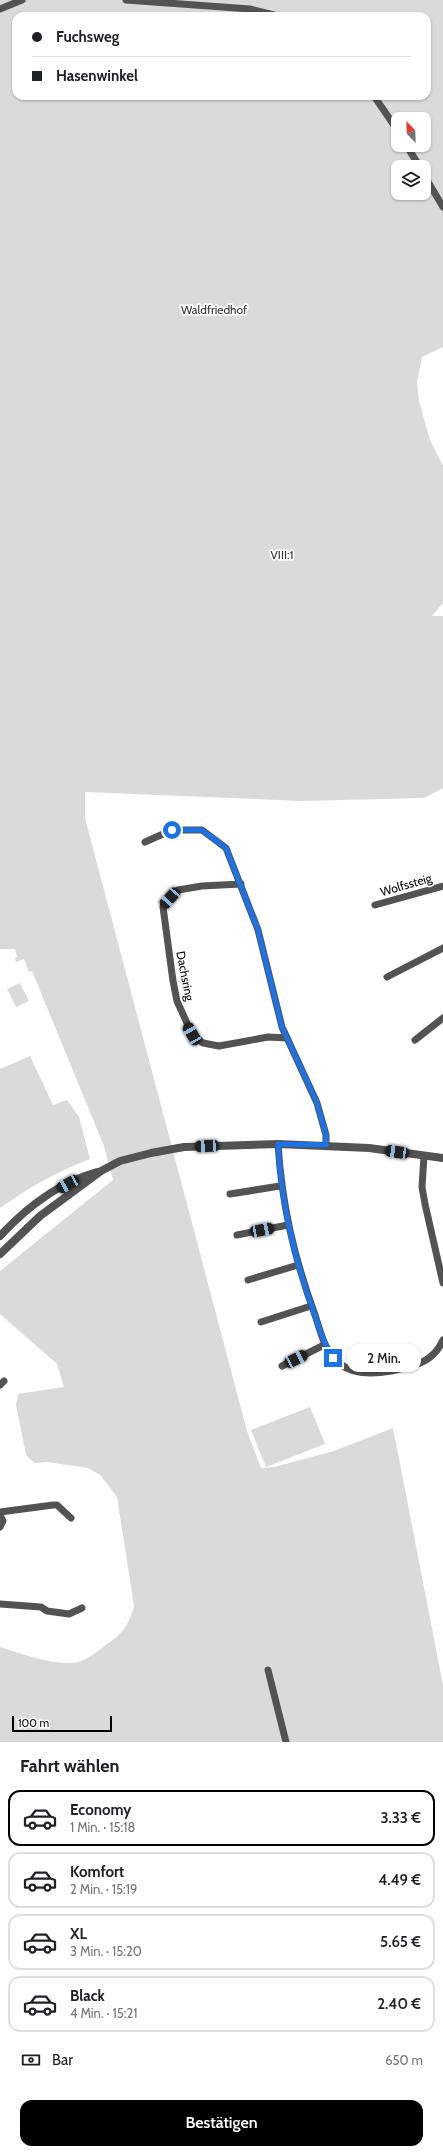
<!DOCTYPE html>
<html lang="de">
<meta charset="utf-8">
<style>
:root{--surface:#fff;--page:#f2f2f2;--text:#202124;--muted:#757577;--line:#e0e0e0;--accent:#000}
body{margin:0;font-family:Cabin,sans-serif;background:var(--page);color:var(--text);height:100vh;display:flex;flex-direction:column;font-size:15px;white-space:nowrap}
*{box-sizing:border-box;margin:0}
p{font-size:13px;color:var(--muted)}
.icon{flex:none;width:22px;height:22px;fill:none;stroke:currentColor;stroke-width:2;stroke-linecap:round;stroke-linejoin:round}
.map{position:relative;height:1742px;overflow:hidden}
.sheet{display:flex;flex-direction:column;background:var(--surface);flex:1}
.sheet>*{flex:none}
.guide{position:absolute;left:12px;top:12px;width:419px;height:88px;border-radius:12px;box-shadow:0 1px 3px #0004;display:grid;align-content:center;height:88px;padding:0 20px;background:var(--surface)}
.needle{width:26px;rotate:337deg}
.fabs{position:absolute;left:391px;top:112px;display:grid;gap:8px}
.fabs a{display:grid;place-items:center;width:40px;height:40px;border-radius:8px;background:var(--surface);box-shadow:0 1px 3px #0004;font-size:20px}
.scale{position:absolute;left:12px;bottom:10px;width:100px;box-sizing:border-box;padding-left:4px;border:2px solid #000;border-top:0;font-size:11px;line-height:14px;white-space:nowrap;color:#000;-webkit-text-stroke:3px #fff;paint-order:stroke}
.end{position:absolute;width:18px;height:18px;margin:-9px;border:5px solid #1a73e8;background:#fff;box-shadow:0 0 0 2px #fff}
.from{border-radius:50%}
.bubble{position:absolute;height:28px;border-radius:12px;background:var(--surface);box-shadow:0 1px 3px #0004;font-size:13px;font-weight:600;line-height:28px;text-align:center}
.car{position:absolute;width:12px;height:24px;margin:-12px -6px;border-radius:5px;box-shadow:0 0 3px 1px #0007;background:linear-gradient(#222 24%,#8ab4d8 0 40%,#222 0 76%,#8ab4d8 0 86%,#222 0)}
.guide b{display:flex;align-items:center;gap:14px;height:38px;font-size:15px}
.guide b+b{border-top:1px solid var(--line)}
.guide i{width:10px;height:10px;background:var(--text)}
ul{padding:0;list-style:none}
li{display:flex;align-items:center;gap:12px;height:56px;margin:0 8px 6px;padding:0 12px;border:2px solid var(--line);border-radius:12px}
li div{flex:1}
li b{display:block;font-size:15px}
li em{font-style:normal;font-weight:600}
li.active{border-color:var(--accent)}
li>.icon{width:36px;height:36px;stroke-width:1.5}
h2{padding:0 20px;font-size:18px;line-height:48px}
.pay{display:flex;align-items:center;gap:10px;height:44px;padding:0 20px;font-size:15px}
.pay p{margin-inline-start:auto}
.action{display:flex;gap:8px;margin-top:auto;padding:8px 20px}
.action a{flex:1;height:46px;border-radius:12px;background:var(--accent);color:#fff;font-size:16px;font-weight:600;line-height:46px;text-align:center}
.map>svg:first-child{display:block}
.green{fill:#dadada;fill-rule:evenodd}
.lines{fill:none;stroke-linecap:round;stroke-linejoin:round}
.minor{stroke:#535353;stroke-width:7}
.tertiary{stroke:#535353;stroke-width:8}
.route{stroke:#1a73e8;stroke-width:5}
.labels{text-anchor:middle;stroke-width:3.5;stroke-linejoin:round;paint-order:stroke}
.park-label{font-size:12px;fill:#313131;stroke:#fff}
.street-label{font-size:12px;fill:#000;stroke:#fff}
</style>
<div class="map">
<svg width="443" height="1742" viewBox="0 0 443 1742">
<rect width="100%" height="100%" fill="#fff"/>
<g class="green">
<path d="M0 0H443V347L422 357 417 382 419 401 430 440 443 466V603L432 616H443V788L424 798 302 801 85 792V818L247 1431 261 1468 274 1467 334 1451 393 1428 443 1685V1742H0V1647C20 1653 64 1670 84 1660 92 1656 99 1650 106 1645 122 1634 129 1625 134 1606L117 1497 100 1475 88 1468 47 1462 34 1463 26 1455 16 1405 18 1394 64 1387 57 1364 0 1314V1271L113 1180 104 1146 32 971 29 972 24 959 16 962 15 958 17 957 15 949H0ZM16 16H427V96H16ZM398 119H424V145H398ZM398 167H424V193H398Z"/>
<path d="M20 983 29 1001 16 1007 7 989Z"/>
<path d="M30 1056 53 1105 67 1100 79 1117 90 1159C58 1171 28 1188 0 1208V1069Z"/>
<path d="M310 1407 325 1444 266 1467 251 1430Z"/>
</g>
<g class="lines">
<g class="minor">
<path d="M126 0 250 9 278 16"/>
<path d="M0 9 22 0"/>
<path d="M374 96 398 131"/>
<path d="M406 145 420 167"/>
<path d="M424 175 443 207"/>
<path d="M145 842 172 830H202L226 848 258 930 282 1027 317 1103 326 1135V1145"/>
<path d="M241 884 202 886 178 890 163 907 173 981 177 1001 192 1034 203 1043 219 1046 268 1037 287 1038"/>
<path d="M375 905 443 886"/>
<path d="M387 977 443 948"/>
<path d="M415 1040 443 1018"/>
<path d="M278 1144C282 1206 294 1257 315 1315 321 1333 324 1350 339 1363 353 1375 375 1374 391 1371 414 1366 433 1363 443 1340"/>
<path d="M424 1156 422 1187 425 1204 443 1283"/>
<path d="M230 1194 280 1186"/>
<path d="M237 1235 288 1225"/>
<path d="M248 1280 298 1265"/>
<path d="M261 1322 311 1306"/>
<path d="M282 1366 324 1345"/>
<path d="M0 1385 4 1381"/>
<path d="M0 1512 53 1505H57L71 1518"/>
<path d="M0 1515 3 1521 0 1527"/>
<path d="M0 1604 41 1607 47 1611 69 1614 82 1608"/>
<path d="M268 1670 286 1742"/>
</g>
<g class="tertiary">
<path d="M0 1236C26 1208 60 1182 97 1172"/>
<path d="M0 1254 40 1216 101 1171 120 1161 151 1153 184 1147 278 1144 369 1148 443 1158"/>
</g>
</g>
<g class="lines">
<path class="route" d="M172 830H202L226 848 258 930 282 1027 317 1103 326 1135V1145L278 1144C281 1202 294 1258 314 1313 320 1329 323 1344 333 1358"/>
</g>
<g class="labels">
<g class="park-label">
<text x="214" y="314">Waldfriedhof</text>
<text x="282" y="559">VIII:1</text>
</g>
<g class="street-label">
<text transform="translate(406 885) rotate(-16)" y="4">Wolfssteig</text>
<text transform="translate(185 976) rotate(79)" y="4">Dachsring</text>
</g>
</g>
</svg>
<div class="fabs">
<a><svg class="needle" viewBox="-14 -14 28 28"><path d="M0-13l5 13h-10z" fill="#e53935"/><path d="M0 13l5-13h-10z" fill="#757577"/></svg></a>
<a><svg class="icon" aria-label="layers" viewBox="0 0 24 24"><path d="M12 4l9 5-9 5-9-5zM3 14l9 5 9-5"/></svg></a>
</div>
<div class="scale">100 m</div>
<i class="end from" style="left:172px;top:830px"></i>
<i class="end" style="left:333px;top:1358px"></i>
<div class="bubble" style="left:347px;top:1344px;width:74px">2 Min.</div>
<i class="car" style="left:170px;top:898px;rotate:222deg"></i>
<i class="car" style="left:192px;top:1034px;rotate:330deg"></i>
<i class="car" style="left:207px;top:1146px;rotate:267deg"></i>
<i class="car" style="left:397px;top:1152px;rotate:278deg"></i>
<i class="car" style="left:68px;top:1184px;rotate:241deg"></i>
<i class="car" style="left:262px;top:1230px;rotate:79deg"></i>
<i class="car" style="left:296px;top:1359px;rotate:63deg"></i>
<div class="guide">
<b><i class="from"></i>Fuchsweg</b>
<b><i></i>Hasenwinkel</b>
</div>
</div>
<section class="sheet">
<h2>Fahrt wählen</h2>
<ul>
<li class="active"><svg class="icon" aria-label="car" viewBox="0 0 24 24"><path d="M5 17H2v-5l4-1 3-4h7l3 4 3 1v5h-3M9 17h6M6 11h13"/><circle cx="7" cy="17" r="2"/><circle cx="17" cy="17" r="2"/></svg><div><b>Economy</b><p>1 Min. · 15:18</p></div><em>3.33 €</em></li>
<li><svg class="icon" aria-label="car" viewBox="0 0 24 24"><path d="M5 17H2v-5l4-1 3-4h7l3 4 3 1v5h-3M9 17h6M6 11h13"/><circle cx="7" cy="17" r="2"/><circle cx="17" cy="17" r="2"/></svg><div><b>Komfort</b><p>2 Min. · 15:19</p></div><em>4.49 €</em></li>
<li><svg class="icon" aria-label="car" viewBox="0 0 24 24"><path d="M5 17H2v-5l4-1 3-4h7l3 4 3 1v5h-3M9 17h6M6 11h13"/><circle cx="7" cy="17" r="2"/><circle cx="17" cy="17" r="2"/></svg><div><b>XL</b><p>3 Min. · 15:20</p></div><em>5.65 €</em></li>
<li><svg class="icon" aria-label="car" viewBox="0 0 24 24"><path d="M5 17H2v-5l4-1 3-4h7l3 4 3 1v5h-3M9 17h6M6 11h13"/><circle cx="7" cy="17" r="2"/><circle cx="17" cy="17" r="2"/></svg><div><b>Black</b><p>4 Min. · 15:21</p></div><em>2.40 €</em></li>
</ul>
<div class="pay"><svg class="icon" aria-label="cash" viewBox="0 0 24 24"><path d="M3 7h18v10H3z"/><circle cx="12" cy="12" r="2"/></svg>Bar<p>650 m</p></div>
<div class="action"><a>Bestätigen</a></div>
</section>
